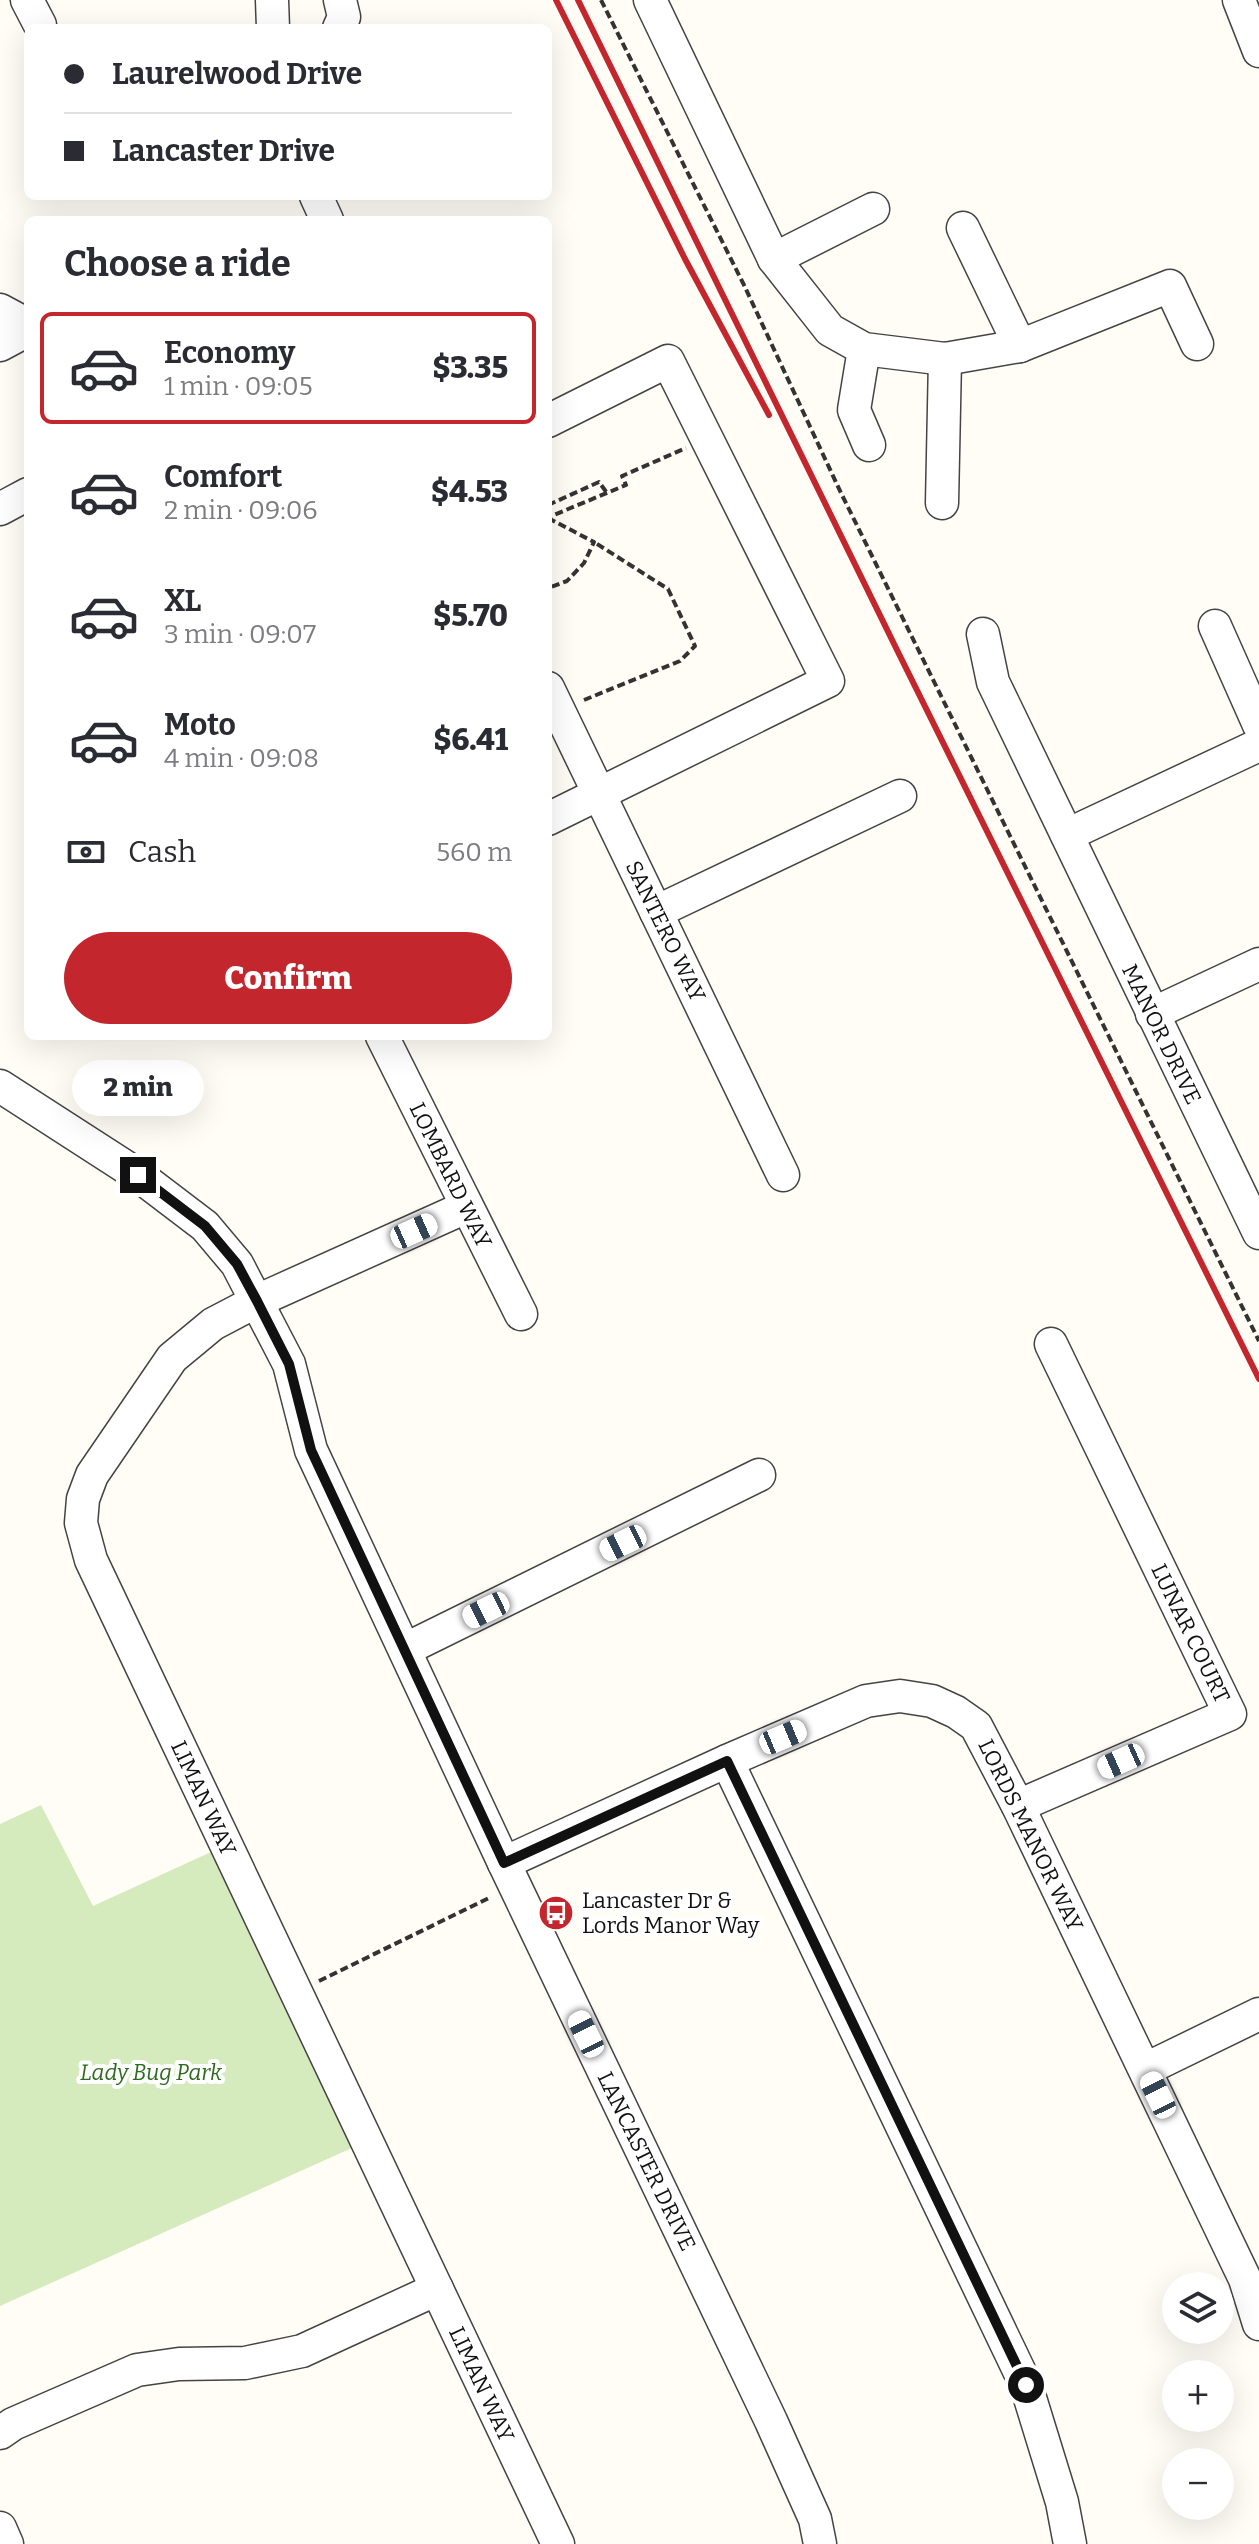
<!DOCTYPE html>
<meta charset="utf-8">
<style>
:root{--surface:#fff;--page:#f2f2f3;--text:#2b2b33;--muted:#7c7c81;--line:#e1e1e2;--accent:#c4262e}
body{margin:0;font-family:Bitter,serif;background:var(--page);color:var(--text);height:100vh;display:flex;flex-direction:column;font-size:30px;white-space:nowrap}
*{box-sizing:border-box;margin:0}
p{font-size:26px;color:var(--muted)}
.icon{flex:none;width:44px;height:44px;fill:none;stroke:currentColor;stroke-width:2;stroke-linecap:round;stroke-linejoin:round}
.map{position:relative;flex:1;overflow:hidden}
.panel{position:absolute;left:24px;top:216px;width:528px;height:824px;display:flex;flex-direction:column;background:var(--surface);border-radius:12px;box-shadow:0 8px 32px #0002}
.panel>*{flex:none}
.top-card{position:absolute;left:24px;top:24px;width:528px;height:176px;border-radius:12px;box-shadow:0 8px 32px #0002;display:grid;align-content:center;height:176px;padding:0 40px;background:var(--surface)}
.tools{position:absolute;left:1162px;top:2272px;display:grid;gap:16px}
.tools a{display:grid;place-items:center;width:72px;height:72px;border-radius:50%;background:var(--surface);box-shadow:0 8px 32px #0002;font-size:40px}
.end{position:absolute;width:36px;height:36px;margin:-18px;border:10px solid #111;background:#fff;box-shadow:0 0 0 4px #fff}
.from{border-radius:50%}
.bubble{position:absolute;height:56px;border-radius:28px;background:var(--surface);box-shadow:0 8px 32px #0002;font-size:26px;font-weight:800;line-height:56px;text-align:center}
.car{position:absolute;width:24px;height:48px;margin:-24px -12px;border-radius:10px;box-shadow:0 0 6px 2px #0007;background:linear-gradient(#fff 24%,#345 0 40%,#fff 0 76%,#345 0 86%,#fff 0)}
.top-card b{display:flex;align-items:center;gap:28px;height:76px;font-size:30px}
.top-card b+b{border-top:2px solid var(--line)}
.top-card i{width:20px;height:20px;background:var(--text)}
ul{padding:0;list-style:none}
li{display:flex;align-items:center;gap:24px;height:112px;margin:0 16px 12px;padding:0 24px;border:4px solid transparent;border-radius:12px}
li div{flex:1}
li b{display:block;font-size:30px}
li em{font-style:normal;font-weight:800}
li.selected{border-color:var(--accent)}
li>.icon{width:72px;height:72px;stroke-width:1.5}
h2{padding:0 40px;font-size:36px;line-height:96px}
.pay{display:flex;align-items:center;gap:20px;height:88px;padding:0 40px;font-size:30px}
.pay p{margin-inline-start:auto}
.button{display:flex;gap:16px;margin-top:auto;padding:16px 40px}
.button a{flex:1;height:92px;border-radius:48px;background:var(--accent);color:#fff;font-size:32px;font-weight:800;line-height:92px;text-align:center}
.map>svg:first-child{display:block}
.green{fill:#d5ebbd}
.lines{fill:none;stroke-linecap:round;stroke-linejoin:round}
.minor-casing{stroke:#444;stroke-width:35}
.path{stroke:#333;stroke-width:4;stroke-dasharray:8 4;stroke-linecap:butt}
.minor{stroke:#fff;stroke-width:32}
.rail{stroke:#c4262e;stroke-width:6}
.route{stroke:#111;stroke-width:10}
.labels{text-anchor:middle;stroke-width:8;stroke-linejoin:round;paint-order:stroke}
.street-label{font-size:22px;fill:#111;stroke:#fff}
.poi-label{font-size:22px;fill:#111;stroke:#fff;text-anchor:start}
.park-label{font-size:22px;font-style:italic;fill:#2f6b1f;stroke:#fff}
</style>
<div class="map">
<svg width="1259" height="2544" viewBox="0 0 1259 2544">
<rect width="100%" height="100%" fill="#fffdf5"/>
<path class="green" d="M41 1805 93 1906 211 1852 354 2147 0 2306V1824Z"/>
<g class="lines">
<defs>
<g id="minor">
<path d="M27 0 40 25"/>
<path d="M272 0 273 28"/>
<path d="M650 0 774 259 830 330 864 349 945 359 1020 346 1170 286 1197 344"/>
<path d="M1239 0 1259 51"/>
<path d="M339 28 344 17 340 0"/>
<path d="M316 196 327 220"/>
<path d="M963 228 1020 346"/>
<path d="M774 259 873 209"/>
<path d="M0 310 28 325"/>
<path d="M0 345 28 330"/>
<path d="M864 349 854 410 869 445"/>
<path d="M548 421 668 361 828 681 548 819"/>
<path d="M942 503 945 359"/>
<path d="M0 509 28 494"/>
<path d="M1215 626 1259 725"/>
<path d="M983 634 993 682 1259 1233"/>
<path d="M548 688 783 1175"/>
<path d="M1067 835 1259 745"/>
<path d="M656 912 900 796"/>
<path d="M1152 1014 1259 964"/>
<path d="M382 1036 521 1314"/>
<path d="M0 1086 138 1175 205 1226 237 1264 289 1364 311 1450 504 1863 771 2421 815 2519 820 2544"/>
<path d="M466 1207 257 1301 213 1324 172 1358 92 1475 83 1499 81 1523 91 1560 558 2544"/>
<path d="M406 1649 759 1475"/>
<path d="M727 1761 1026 2385 1062 2502 1070 2544"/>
<path d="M1018 1806 1230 1714 1051 1344"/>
<path d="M504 1863 727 1761 866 1701 900 1696 932 1701 956 1712 976 1726 1018 1806 1245 2279 1259 2324"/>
<path d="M1146 2069 1259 2014"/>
<path d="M0 2433 13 2424 137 2370 179 2364 245 2363 302 2351 437 2289"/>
<path d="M0 2528 7 2544"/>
</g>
</defs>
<use href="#minor" class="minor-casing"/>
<g class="path">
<path d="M601 0 744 285 841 493 1259 1341"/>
<path d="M548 505 599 482 607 493"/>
<path d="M548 512 549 517 626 485 622 476 686 448"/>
<path d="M548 518 594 542 584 563 567 581 548 588"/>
<path d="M584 700 680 661 695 646 668 589 594 542"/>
<path d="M319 1981 491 1897"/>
</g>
<use href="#minor" class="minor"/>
<g class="rail">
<path d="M556 0 685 259 769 415"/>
<path d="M578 0 899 654 1259 1379"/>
</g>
</g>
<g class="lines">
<path class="route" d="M138 1175 205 1226 237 1264 257 1301 289 1364 311 1450 504 1863 727 1761 1026 2385"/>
</g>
<defs>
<symbol id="bus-disc" viewBox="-11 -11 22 22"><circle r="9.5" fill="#c4262e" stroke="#fff"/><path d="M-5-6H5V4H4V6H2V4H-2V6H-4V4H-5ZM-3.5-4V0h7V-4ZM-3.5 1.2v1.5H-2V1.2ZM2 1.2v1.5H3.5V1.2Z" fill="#fff"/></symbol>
</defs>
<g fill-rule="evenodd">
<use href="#bus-disc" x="536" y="1893" width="40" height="40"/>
</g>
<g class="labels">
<g class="street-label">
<text transform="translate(666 931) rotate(64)" y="8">SANTERO WAY</text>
<text transform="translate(1162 1034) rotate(64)" y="8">MANOR DRIVE</text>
<text transform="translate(451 1175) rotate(64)" y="8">LOMBARD WAY</text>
<text transform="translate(1191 1633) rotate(64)" y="8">LUNAR COURT</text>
<text transform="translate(204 1798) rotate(65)" y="8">LIMAN WAY</text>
<text transform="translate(1031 1835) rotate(64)" y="8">LORDS MANOR WAY</text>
<text transform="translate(647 2161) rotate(64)" y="8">LANCASTER DRIVE</text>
<text transform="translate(482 2384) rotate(65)" y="8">LIMAN WAY</text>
</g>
<g class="poi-label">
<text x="582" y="1908">Lancaster Dr &amp;<tspan x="582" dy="25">Lords Manor Way</tspan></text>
</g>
<g class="park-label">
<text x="151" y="2080">Lady Bug Park</text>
</g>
</g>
</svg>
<div class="tools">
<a><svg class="icon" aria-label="layers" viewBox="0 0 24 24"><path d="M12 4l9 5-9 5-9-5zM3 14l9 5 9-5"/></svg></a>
<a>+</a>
<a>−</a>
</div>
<i class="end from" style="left:1026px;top:2385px"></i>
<i class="end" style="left:138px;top:1175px"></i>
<div class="bubble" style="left:72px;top:1060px;width:132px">2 min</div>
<i class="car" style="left:414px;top:1231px;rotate:66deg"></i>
<i class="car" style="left:623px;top:1543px;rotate:244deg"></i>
<i class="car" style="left:486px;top:1610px;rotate:244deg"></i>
<i class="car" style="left:783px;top:1737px;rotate:67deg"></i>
<i class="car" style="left:1121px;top:1761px;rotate:246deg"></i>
<i class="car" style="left:586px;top:2034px;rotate:334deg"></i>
<i class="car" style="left:1158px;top:2095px;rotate:334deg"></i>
<div class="top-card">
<b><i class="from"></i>Laurelwood Drive</b>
<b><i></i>Lancaster Drive</b>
</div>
<section class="panel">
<h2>Choose a ride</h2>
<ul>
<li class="selected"><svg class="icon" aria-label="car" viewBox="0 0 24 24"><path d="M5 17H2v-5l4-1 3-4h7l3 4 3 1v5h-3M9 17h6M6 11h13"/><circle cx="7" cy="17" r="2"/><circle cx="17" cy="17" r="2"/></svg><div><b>Economy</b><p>1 min · 09:05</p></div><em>$3.35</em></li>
<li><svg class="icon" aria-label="car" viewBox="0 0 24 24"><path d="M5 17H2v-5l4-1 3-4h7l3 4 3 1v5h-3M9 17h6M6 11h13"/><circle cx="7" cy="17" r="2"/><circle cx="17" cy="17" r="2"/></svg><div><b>Comfort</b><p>2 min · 09:06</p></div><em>$4.53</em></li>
<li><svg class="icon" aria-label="car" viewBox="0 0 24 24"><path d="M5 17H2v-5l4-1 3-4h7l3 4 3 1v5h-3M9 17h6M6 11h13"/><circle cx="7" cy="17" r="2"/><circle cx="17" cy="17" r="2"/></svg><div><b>XL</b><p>3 min · 09:07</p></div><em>$5.70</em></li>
<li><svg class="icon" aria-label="car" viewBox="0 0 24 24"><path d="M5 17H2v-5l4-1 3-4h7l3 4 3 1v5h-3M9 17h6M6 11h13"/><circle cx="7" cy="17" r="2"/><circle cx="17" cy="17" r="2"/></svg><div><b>Moto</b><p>4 min · 09:08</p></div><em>$6.41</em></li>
</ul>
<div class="pay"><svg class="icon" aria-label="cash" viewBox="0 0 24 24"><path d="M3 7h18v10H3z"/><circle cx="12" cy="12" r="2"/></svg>Cash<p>560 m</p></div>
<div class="button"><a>Confirm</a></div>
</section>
</div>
